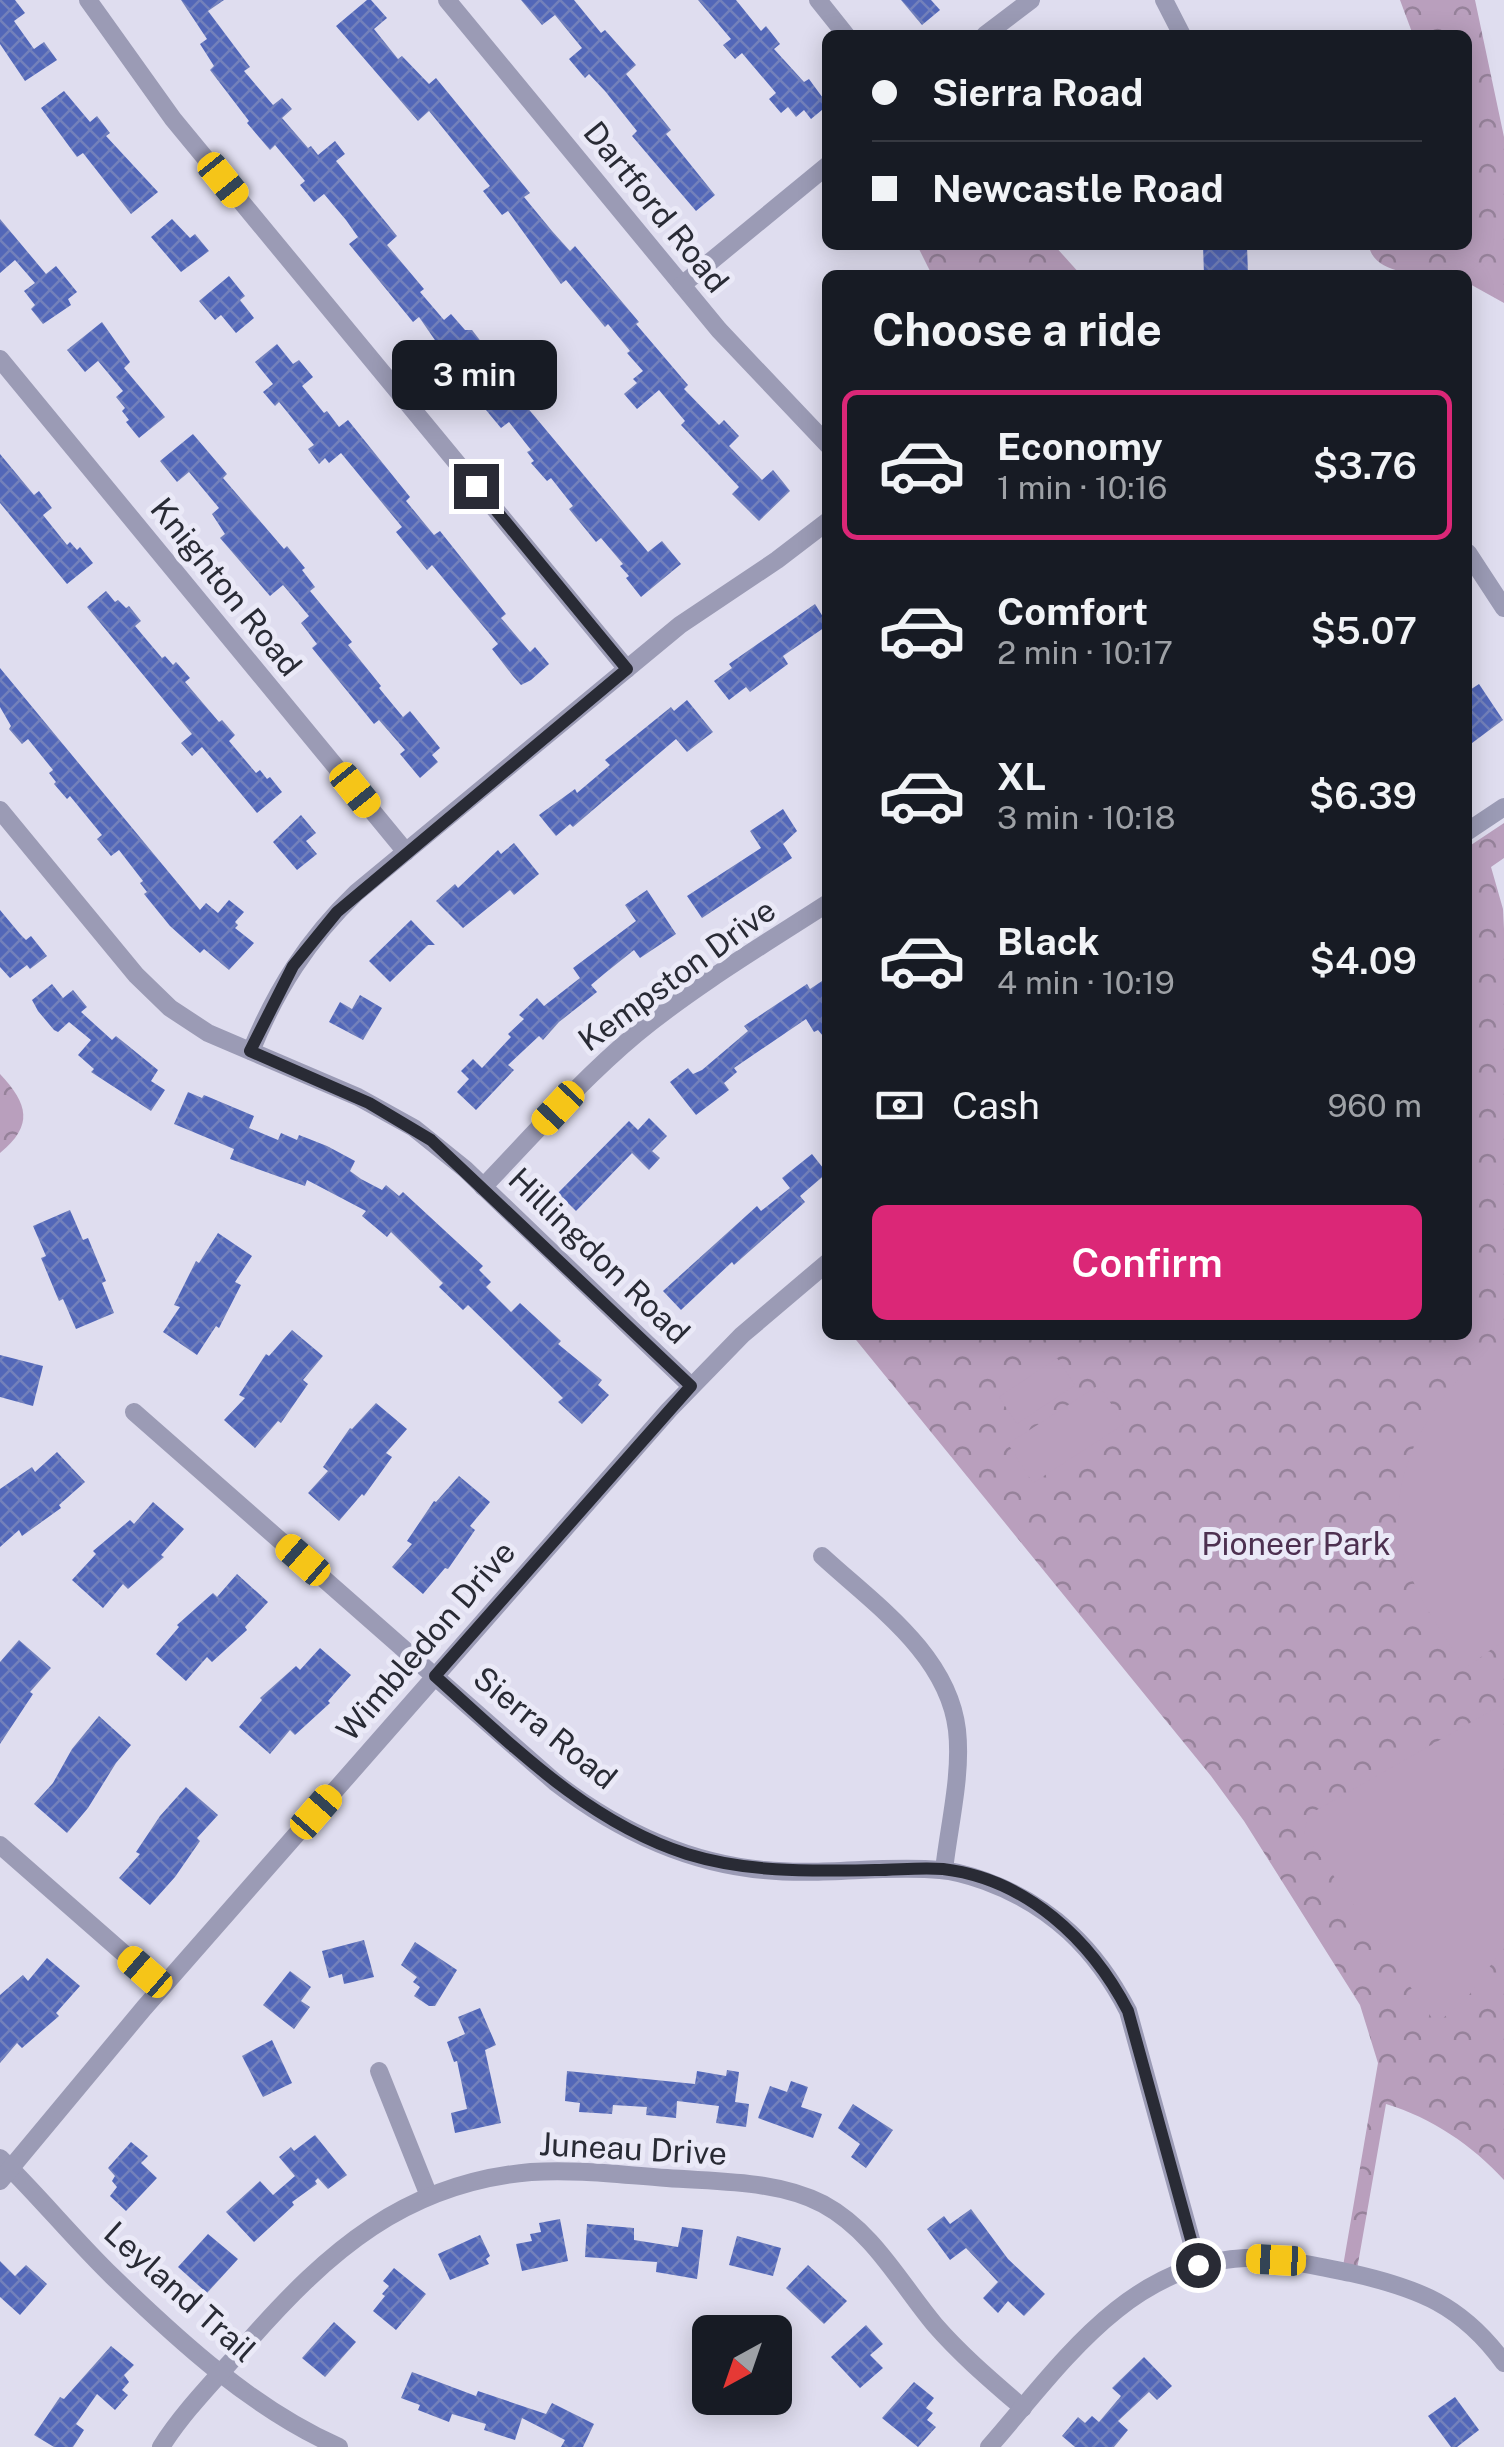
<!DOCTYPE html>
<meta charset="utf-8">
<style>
:root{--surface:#171b24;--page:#242831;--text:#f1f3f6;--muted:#9ea1a6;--line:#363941;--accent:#db2777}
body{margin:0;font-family:"Public Sans",sans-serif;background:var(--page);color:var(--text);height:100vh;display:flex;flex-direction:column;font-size:38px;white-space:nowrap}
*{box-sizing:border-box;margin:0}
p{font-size:32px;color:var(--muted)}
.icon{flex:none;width:55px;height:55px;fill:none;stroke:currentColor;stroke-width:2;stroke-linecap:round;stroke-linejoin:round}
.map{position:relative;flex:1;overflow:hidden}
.drawer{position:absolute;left:822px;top:270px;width:650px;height:1070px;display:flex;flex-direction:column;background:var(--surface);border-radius:15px;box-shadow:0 5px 25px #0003}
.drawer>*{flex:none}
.guide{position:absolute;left:822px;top:30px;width:650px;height:220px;border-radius:15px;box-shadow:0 5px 25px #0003;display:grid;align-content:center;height:220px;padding:0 50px;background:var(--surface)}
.needle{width:65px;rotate:220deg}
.controls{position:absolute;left:692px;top:2315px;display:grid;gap:20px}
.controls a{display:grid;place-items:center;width:100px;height:100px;border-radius:15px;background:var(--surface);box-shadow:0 5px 25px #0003;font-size:50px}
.end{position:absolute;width:45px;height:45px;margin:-22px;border:12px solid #292b35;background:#fff;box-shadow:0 0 0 5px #fff}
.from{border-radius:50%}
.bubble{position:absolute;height:70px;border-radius:15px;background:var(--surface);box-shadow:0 5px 25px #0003;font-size:32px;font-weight:600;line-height:70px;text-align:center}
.car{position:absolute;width:30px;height:60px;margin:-30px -15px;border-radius:12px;box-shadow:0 0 8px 2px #0007;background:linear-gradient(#f5c518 24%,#345 0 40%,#f5c518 0 76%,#345 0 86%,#f5c518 0)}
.guide b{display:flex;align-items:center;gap:35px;height:95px;font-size:38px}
.guide b+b{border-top:2px solid var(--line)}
.guide i{width:25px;height:25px;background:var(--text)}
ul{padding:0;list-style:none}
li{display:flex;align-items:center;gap:30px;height:150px;margin:0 20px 15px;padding:0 30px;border:5px solid transparent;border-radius:15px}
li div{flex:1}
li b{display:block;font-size:38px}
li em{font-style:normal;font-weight:600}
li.on{border-color:var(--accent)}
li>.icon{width:90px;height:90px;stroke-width:1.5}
h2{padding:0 50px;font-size:45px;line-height:120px}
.pay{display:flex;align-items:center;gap:25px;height:110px;padding:0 50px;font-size:38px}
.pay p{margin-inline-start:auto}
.action{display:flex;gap:20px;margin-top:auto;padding:20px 50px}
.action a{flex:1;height:115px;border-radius:15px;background:var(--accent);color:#fff;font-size:40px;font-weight:600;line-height:115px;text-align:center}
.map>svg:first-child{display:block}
.forest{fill:url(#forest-crowns)}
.garden{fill:#b99fbd}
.building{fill:url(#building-cross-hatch)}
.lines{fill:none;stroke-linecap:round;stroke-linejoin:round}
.minor{stroke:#9b9bb5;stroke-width:18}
.route{stroke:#292b35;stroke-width:12}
.labels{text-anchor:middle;stroke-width:10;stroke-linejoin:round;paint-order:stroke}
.street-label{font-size:32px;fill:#292b35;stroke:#eae9f7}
.park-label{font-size:32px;fill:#4d3050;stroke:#eae9f7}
</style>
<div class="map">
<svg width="1504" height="2447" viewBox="0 0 1504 2447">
<defs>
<pattern id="forest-crowns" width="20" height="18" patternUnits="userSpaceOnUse" patternTransform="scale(2.5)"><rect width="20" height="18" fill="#b99fbd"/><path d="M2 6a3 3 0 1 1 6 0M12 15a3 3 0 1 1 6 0" fill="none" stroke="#96829a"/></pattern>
<pattern id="building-cross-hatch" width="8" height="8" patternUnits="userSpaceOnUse" patternTransform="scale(2.5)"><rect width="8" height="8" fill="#5267b8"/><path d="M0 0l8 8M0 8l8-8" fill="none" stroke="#7381bb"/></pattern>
</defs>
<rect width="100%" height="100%" fill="#dfddef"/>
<g class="forest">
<path d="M1400 0H1475L1504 137V303L1468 283V275C1441 275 1373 280 1369 245H1468V35H1413Z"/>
<path d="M917 245H1054L1081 275H932Z"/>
<path d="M1504 823V858L1491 867 1503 909 1504 929V2180C1472 2145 1432 2118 1386 2104L1356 2275 1342 2272 1378 2063 1360 2005 1244 1821 1211 1776 852 1335H1468V847Z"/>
<path d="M0 1074C28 1104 34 1125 0 1153Z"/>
</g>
<g class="garden">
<path d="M1492 1345 1504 1359V1640L1466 1668C1438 1628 1404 1580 1399 1531 1392 1457 1441 1391 1492 1345Z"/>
<path d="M1057 1358 1075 1385 1017 1424 999 1397Z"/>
<path d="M1099 1385 1124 1424 1033 1483 1008 1444Z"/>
<path d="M1503 1704 1504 1947 1467 1998 1436 2024 1304 1833 1308 1815Z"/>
</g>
<g class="building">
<path d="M0 0H15L25 13 14 21 34 49 44 42 57 60 25 81 0 44Z"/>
<path d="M181 0H224L208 11 250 67 244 71 273 105 282 98 292 109 282 118 308 148 311 146 318 155 335 141 345 154 336 161 397 236 387 245 424 289 420 292 444 320 451 314 465 330H472L486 348 483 351 526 406 648 552 662 541 681 564 641 597 626 578 629 576 620 566 623 564 601 538 596 542 569 509 573 506 551 478 547 481 531 463 534 461 527 452 531 450 509 422 501 428 486 410 492 405 461 369 457 372 419 317 413 322 349 244 358 237 346 220 324 194 314 202 300 185 305 181 275 145 270 150 247 123 249 121 210 70 214 66 200 44 207 39Z"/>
<path d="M367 0H371L387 18 374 29 398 59 402 56 429 84 436 78 530 193 524 197 552 231 570 251 575 246 639 322 636 324 688 385 684 389 719 425 724 420 739 436 729 446 762 480 773 470 783 482 790 491 759 521 732 494 739 487 681 425 685 421 659 390 637 409 624 394 637 383 633 379 643 371 627 353 630 351 608 324 605 327 566 280 561 284 508 211 502 215 483 191 490 186 429 111 418 121 336 26Z"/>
<path d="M521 0H574L601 33 605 30 636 65 626 74 671 130 666 134 715 195 696 211 632 136 637 131 605 91 589 74 585 78 569 59 582 48 555 15 542 25Z"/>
<path d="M698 0H736L761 31 766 26 780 44 774 49 804 82 809 79 828 105 811 119 804 110 796 117 788 107 781 113 769 99 776 93 742 53 735 59 723 45 731 39Z"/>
<path d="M901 0H931L940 10 922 25Z"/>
<path d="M64 91 90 122 97 116 110 133 106 136 158 192 131 214 83 153 77 157 41 108Z"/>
<path d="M0 219 46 274 56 266 77 292 68 299 71 305 43 324 31 309 35 305 24 291 35 283 15 260 0 273Z"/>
<path d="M172 219 190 238 195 234 209 251 181 272 151 237Z"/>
<path d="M1203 245H1247L1248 275H1204Z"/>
<path d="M229 276 245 296 240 300 254 318 236 333 221 315 215 320 199 301Z"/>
<path d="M102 322 130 362 124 368 165 417 139 438 126 422 129 420 122 411 125 408 116 397 123 391 98 361 85 372 67 350Z"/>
<path d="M277 344 293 364 299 360 313 377 302 386 324 413 327 411 339 427 348 420 410 497 406 501 434 535 440 531 506 614 501 618 530 652 535 647 549 664 531 680 521 685 513 676 492 649 498 644 432 565 427 570 396 532 402 527 341 453 329 463 325 458 319 464 308 449 314 445 279 402 275 406 263 392 273 384 255 362Z"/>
<path d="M193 434 227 474 223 478 284 549 287 546 305 568 302 570 315 587 310 591 352 642 348 645 381 686 379 688 403 717 410 711 440 748 432 755 438 762 420 778 400 754 405 750 379 720 374 724 312 648 317 644 301 623 309 616 283 585 270 596 220 538 225 534 212 514 219 508 189 472 177 482 160 461Z"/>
<path d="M0 454 34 495 39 491 52 508 43 515 67 545 70 542 77 550 80 547 93 563 67 584 0 503Z"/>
<path d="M106 591 115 602 118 600 126 608 129 606 141 621 135 626 162 658 165 656 173 665 176 662 190 678 185 682 219 722 222 720 235 735 229 741 256 773 260 770 267 779 270 777 282 792 257 813 202 747 192 756 181 743 192 734 87 607Z"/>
<path d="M815 604 828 625 783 656 788 664 750 692 746 687 729 700 714 681 732 668 729 664Z"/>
<path d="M0 668 200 910 206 903 218 913 229 900 244 912 235 922 238 925 235 928 254 943 229 970 204 949 200 953 170 926 144 894 147 892 140 883 143 881 119 850 111 856 97 839 102 835 70 796 67 799 54 784 56 782 49 773 53 770 28 739 22 744 9 729 11 726 0 707Z"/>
<path d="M1479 684 1503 720 1468 746V691Z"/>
<path d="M687 700 713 732 687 752 676 739 573 827 570 824 556 836 539 815 575 789 577 793 610 765 605 760 619 749 671 707 674 711Z"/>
<path d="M783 809 797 831 783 844 792 858 702 918 687 896 761 848 750 831Z"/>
<path d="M301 815 316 833 306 841 317 854 297 870 273 842Z"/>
<path d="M514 843 539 874 514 895 510 890 463 928 436 901 455 884 458 888 498 850 501 854Z"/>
<path d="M647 890 676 934 640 958 634 950 604 974 591 985 597 992 559 1022 543 1040 539 1036 508 1065 514 1070 476 1110 457 1092 469 1079 461 1071 473 1059 482 1068 511 1037 508 1034 524 1019 519 1015 537 998 544 1006 580 978 573 968 636 921 625 905Z"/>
<path d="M0 910 20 934 26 940 31 936 47 956 30 969 27 965 10 978 0 967Z"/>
<path d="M411 920 435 945H428L390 982 369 961Z"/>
<path d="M828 977V1042L818 1030 814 1032 806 1019 734 1068 737 1072 724 1083 729 1090 696 1115 670 1082 688 1068 693 1074 702 1070 748 1031 744 1026 807 984 810 989Z"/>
<path d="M52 984 63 998 73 990 87 1007 81 1012 112 1040 116 1036 158 1070 151 1081 165 1090 151 1111 91 1072 94 1069 78 1055 91 1040 69 1022 58 1032 54 1030 38 1011 32 1000Z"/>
<path d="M360 995 382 1008 363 1040 329 1022 340 1002 352 1009Z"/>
<path d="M188 1092 202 1098 204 1095 254 1116 249 1128 278 1140 281 1133 297 1140 299 1135 327 1146 355 1161 350 1171 361 1179 382 1190 386 1185 399 1196 403 1192 483 1266 479 1270 491 1282 486 1287 511 1312 520 1303 561 1341 558 1344 602 1380 598 1385 609 1395 582 1424 558 1402 563 1398 468 1305 463 1310 439 1287 443 1283 391 1232 387 1237 362 1216 366 1211 307 1180 305 1186 230 1159 234 1149 174 1124Z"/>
<path d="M649 1118 667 1136 652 1151 660 1158 649 1170 632 1153 576 1211 558 1193 629 1121 638 1130Z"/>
<path d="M812 1154 827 1173 800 1196 805 1202 734 1265 732 1262 681 1310 663 1291 757 1206 761 1211 790 1188 782 1178Z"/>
<path d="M70 1210 83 1240 88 1238 106 1281 102 1283 114 1313 76 1329 63 1299 59 1301 41 1258 46 1256 33 1226Z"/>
<path d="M218 1233 252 1256 235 1282 241 1285 219 1328 216 1326 197 1355 163 1332 180 1307 174 1305 196 1261 199 1263Z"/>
<path d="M292 1330 323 1356 303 1380 308 1384 281 1423 278 1421 255 1448 224 1420 245 1398 239 1395 266 1354 269 1356Z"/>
<path d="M0 1355 43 1366 33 1406 0 1397Z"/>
<path d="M376 1403 407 1429 386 1453 392 1457 364 1496 362 1494 339 1521 308 1493 328 1471 323 1467 350 1428 352 1429Z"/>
<path d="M57 1452 85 1482 59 1505 61 1508 22 1536 19 1530 0 1547V1489L32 1467 35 1472Z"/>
<path d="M459 1476 490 1502 470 1526 475 1530 448 1569 445 1568 423 1594 392 1567 412 1544 407 1541 434 1501 436 1502Z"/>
<path d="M153 1502 184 1529 161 1555 164 1557 128 1589 123 1584 103 1608 72 1580 96 1554 93 1551 130 1520 134 1524Z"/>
<path d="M237 1574 268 1602 245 1627 247 1630 212 1662 207 1657 186 1681 156 1654 179 1627 177 1625 213 1593 217 1597Z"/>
<path d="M19 1640 51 1668 30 1692 33 1694 0 1744V1662Z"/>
<path d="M320 1648 351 1675 328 1701 330 1703 295 1735 290 1730 270 1754 239 1727 262 1700 260 1698 296 1666 300 1670Z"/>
<path d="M99 1716 131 1745 116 1763 88 1808 67 1833 34 1804 53 1783 72 1749Z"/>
<path d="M186 1787 218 1815 197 1838 200 1841 175 1877 150 1905 119 1878 140 1854 136 1852 160 1816Z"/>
<path d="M364 1940 374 1977 344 1984 342 1974 329 1978 322 1951Z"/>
<path d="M415 1942 457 1970 435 2006H429L414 1996 420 1987 413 1982 417 1977 401 1965Z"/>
<path d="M47 1958 80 1986 56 2013 59 2016 22 2048 17 2043 0 2063V1995L23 1975 28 1981Z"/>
<path d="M290 1971 311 1987 301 2001 310 2007 294 2029 263 2005Z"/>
<path d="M480 2008 496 2045 485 2050 501 2123 455 2133 451 2113 467 2109 457 2061 454 2062 447 2042 465 2034 458 2017Z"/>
<path d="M272 2040 292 2083 263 2097 242 2056Z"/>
<path d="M727 2070 739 2072 735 2102 749 2104 746 2127 716 2123 719 2106 677 2101 676 2118 646 2115 647 2107 613 2105 612 2114 579 2112 580 2103 565 2101 567 2071 695 2084 697 2071 726 2076Z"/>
<path d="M791 2081 808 2087 801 2107 822 2114 813 2138 758 2118 770 2086 787 2092Z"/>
<path d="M853 2104 893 2130 866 2168 851 2157 860 2144 838 2128Z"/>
<path d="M315 2135 347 2175 328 2189 318 2178 315 2181 317 2184 292 2202 294 2205 254 2242 226 2212 260 2181 273 2195 295 2176 279 2157 291 2147 294 2151Z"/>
<path d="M131 2142 148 2156 141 2163 157 2178 126 2211 110 2196 117 2187 112 2181 115 2176 108 2168Z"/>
<path d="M971 2209 1008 2259 1045 2294 1024 2316 1008 2301 998 2313 983 2298 998 2282 966 2248 950 2260 927 2229 944 2216 950 2224Z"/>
<path d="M560 2219 568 2261 522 2271 516 2244 532 2241 530 2234 541 2232 539 2223Z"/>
<path d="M587 2224 634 2228V2240L678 2247 682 2227 703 2230 697 2279 656 2272 657 2262 585 2257Z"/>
<path d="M208 2234 238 2259 207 2293 178 2267Z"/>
<path d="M480 2235 490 2256 486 2259 489 2264 450 2280 438 2254Z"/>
<path d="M737 2236 781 2248 773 2276 729 2265Z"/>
<path d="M0 2261 15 2276 26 2265 47 2284 20 2315 0 2297Z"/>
<path d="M808 2265 847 2301 824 2324 786 2288Z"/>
<path d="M394 2268 426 2294 396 2330 373 2311 385 2296 382 2294 389 2286 383 2281Z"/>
<path d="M334 2322 356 2342 325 2377 302 2358Z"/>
<path d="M866 2325 883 2344 870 2355 883 2368 860 2388 831 2357Z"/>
<path d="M111 2346 134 2365 124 2375 129 2382 122 2390 128 2395 115 2410 97 2394 76 2424 84 2430 73 2447H54L34 2435 60 2397 64 2399Z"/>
<path d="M1144 2357 1172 2386 1157 2400 1149 2392 1118 2421 1128 2430 1114 2447H1075L1062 2436 1078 2417 1085 2423 1092 2416 1099 2422 1121 2396 1112 2388Z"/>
<path d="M412 2372 476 2396 478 2391 546 2414 552 2403 594 2424 583 2447H561L565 2440 522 2418 515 2440 484 2430 486 2424 452 2414 449 2422 418 2410 420 2405 401 2398Z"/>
<path d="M914 2382 934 2398 926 2408 933 2413 927 2420 936 2427 918 2447 882 2418Z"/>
<path d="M1455 2397 1479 2430 1457 2447H1451L1428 2416Z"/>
</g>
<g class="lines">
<g class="minor">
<path d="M88 0 173 119 627 669"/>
<path d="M447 0 719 330 828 445"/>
<path d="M818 0 846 35"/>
<path d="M1164 0 1182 35"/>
<path d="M985 35 1031 0"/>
<path d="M682 285 828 165"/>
<path d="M0 359 406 852"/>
<path d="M1468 553 1504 608"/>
<path d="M0 810 136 975 170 1008 208 1033 358 1097 414 1128 465 1169 691 1386"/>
<path d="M1468 831 1504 807"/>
<path d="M251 1051C276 990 308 939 356 893L680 625 777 560 828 521"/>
<path d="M483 1187C533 1135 581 1080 636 1034 696 985 763 945 828 903"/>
<path d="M134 1412 555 1782C616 1829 687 1863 764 1870 823 1876 882 1865 940 1870 955 1871 971 1876 985 1881 1051 1905 1096 1949 1128 2011L1198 2265"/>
<path d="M822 1556C874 1604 948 1654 957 1730 962 1775 949 1825 944 1870"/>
<path d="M0 1845 162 1987"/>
<path d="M379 2071 429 2196"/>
<path d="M0 2158C39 2196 73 2238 112 2276 179 2341 253 2409 339 2447"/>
<path d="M0 2181 144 2008 669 1410 742 1335 828 1262"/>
<path d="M161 2447C185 2409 219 2376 248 2342 328 2251 405 2183 531 2172 577 2169 622 2175 667 2178 718 2182 777 2180 823 2204 873 2231 900 2283 935 2325 962 2356 993 2382 1023 2408"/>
<path d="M989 2447C1060 2366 1127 2264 1245 2258 1279 2257 1317 2266 1351 2273 1418 2288 1462 2305 1504 2363"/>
</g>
</g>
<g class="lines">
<path class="route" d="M476 486 627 669 337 912 293 966 250 1051 369 1103 431 1140 691 1386 435 1676C512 1745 587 1822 687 1854 749 1873 811 1871 875 1870 897 1870 921 1867 943 1869 1027 1879 1091 1940 1128 2011L1198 2265"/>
</g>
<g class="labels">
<g class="street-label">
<text transform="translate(656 207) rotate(51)" y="11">Dartford Road</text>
<text transform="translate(226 587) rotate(51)" y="11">Knighton Road</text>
<text transform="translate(677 975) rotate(-36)" y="11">Kempston Drive</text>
<text transform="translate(599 1256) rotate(44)" y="11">Hillingdon Road</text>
<text transform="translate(426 1641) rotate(-49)" y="11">Wimbledon Drive</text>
<text transform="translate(545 1728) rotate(39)" y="11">Sierra Road</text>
<text transform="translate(633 2149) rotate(3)" y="11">Juneau Drive</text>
<text transform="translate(180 2292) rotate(42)" y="11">Leyland Trail</text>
</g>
<g class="park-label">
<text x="1296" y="1555">Pioneer Park</text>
</g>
</g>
</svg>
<div class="controls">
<a><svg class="needle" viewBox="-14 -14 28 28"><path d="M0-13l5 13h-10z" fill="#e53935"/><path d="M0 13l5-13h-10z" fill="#9ea1a6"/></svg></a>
</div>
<i class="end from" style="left:1198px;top:2265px"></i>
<i class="end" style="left:476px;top:486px"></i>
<div class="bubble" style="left:392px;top:340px;width:165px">3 min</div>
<i class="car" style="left:223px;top:180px;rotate:141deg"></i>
<i class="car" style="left:355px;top:790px;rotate:141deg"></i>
<i class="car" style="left:558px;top:1108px;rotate:223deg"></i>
<i class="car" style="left:303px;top:1560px;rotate:311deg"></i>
<i class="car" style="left:316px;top:1812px;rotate:41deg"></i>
<i class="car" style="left:145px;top:1972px;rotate:311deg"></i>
<i class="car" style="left:1276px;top:2260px;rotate:273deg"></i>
<div class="guide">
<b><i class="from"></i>Sierra Road</b>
<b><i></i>Newcastle Road</b>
</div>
<section class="drawer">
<h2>Choose a ride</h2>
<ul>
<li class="on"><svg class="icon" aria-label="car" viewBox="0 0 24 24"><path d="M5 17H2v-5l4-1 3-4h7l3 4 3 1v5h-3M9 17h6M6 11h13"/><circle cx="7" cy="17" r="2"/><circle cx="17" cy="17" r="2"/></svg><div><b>Economy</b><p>1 min · 10:16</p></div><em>$3.76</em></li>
<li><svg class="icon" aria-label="car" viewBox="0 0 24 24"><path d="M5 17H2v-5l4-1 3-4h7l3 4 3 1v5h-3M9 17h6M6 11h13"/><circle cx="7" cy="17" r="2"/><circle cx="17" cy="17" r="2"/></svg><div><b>Comfort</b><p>2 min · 10:17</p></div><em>$5.07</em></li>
<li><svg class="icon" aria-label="car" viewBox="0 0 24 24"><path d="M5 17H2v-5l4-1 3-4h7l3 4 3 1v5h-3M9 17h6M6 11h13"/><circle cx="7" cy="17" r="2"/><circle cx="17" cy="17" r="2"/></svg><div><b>XL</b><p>3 min · 10:18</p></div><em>$6.39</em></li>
<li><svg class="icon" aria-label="car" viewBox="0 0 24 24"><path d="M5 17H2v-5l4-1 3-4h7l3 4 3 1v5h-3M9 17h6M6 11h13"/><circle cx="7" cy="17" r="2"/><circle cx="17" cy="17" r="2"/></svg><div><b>Black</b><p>4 min · 10:19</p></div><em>$4.09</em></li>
</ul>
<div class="pay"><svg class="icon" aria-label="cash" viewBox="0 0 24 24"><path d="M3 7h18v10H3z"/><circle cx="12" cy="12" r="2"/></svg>Cash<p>960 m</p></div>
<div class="action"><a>Confirm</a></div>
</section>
</div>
